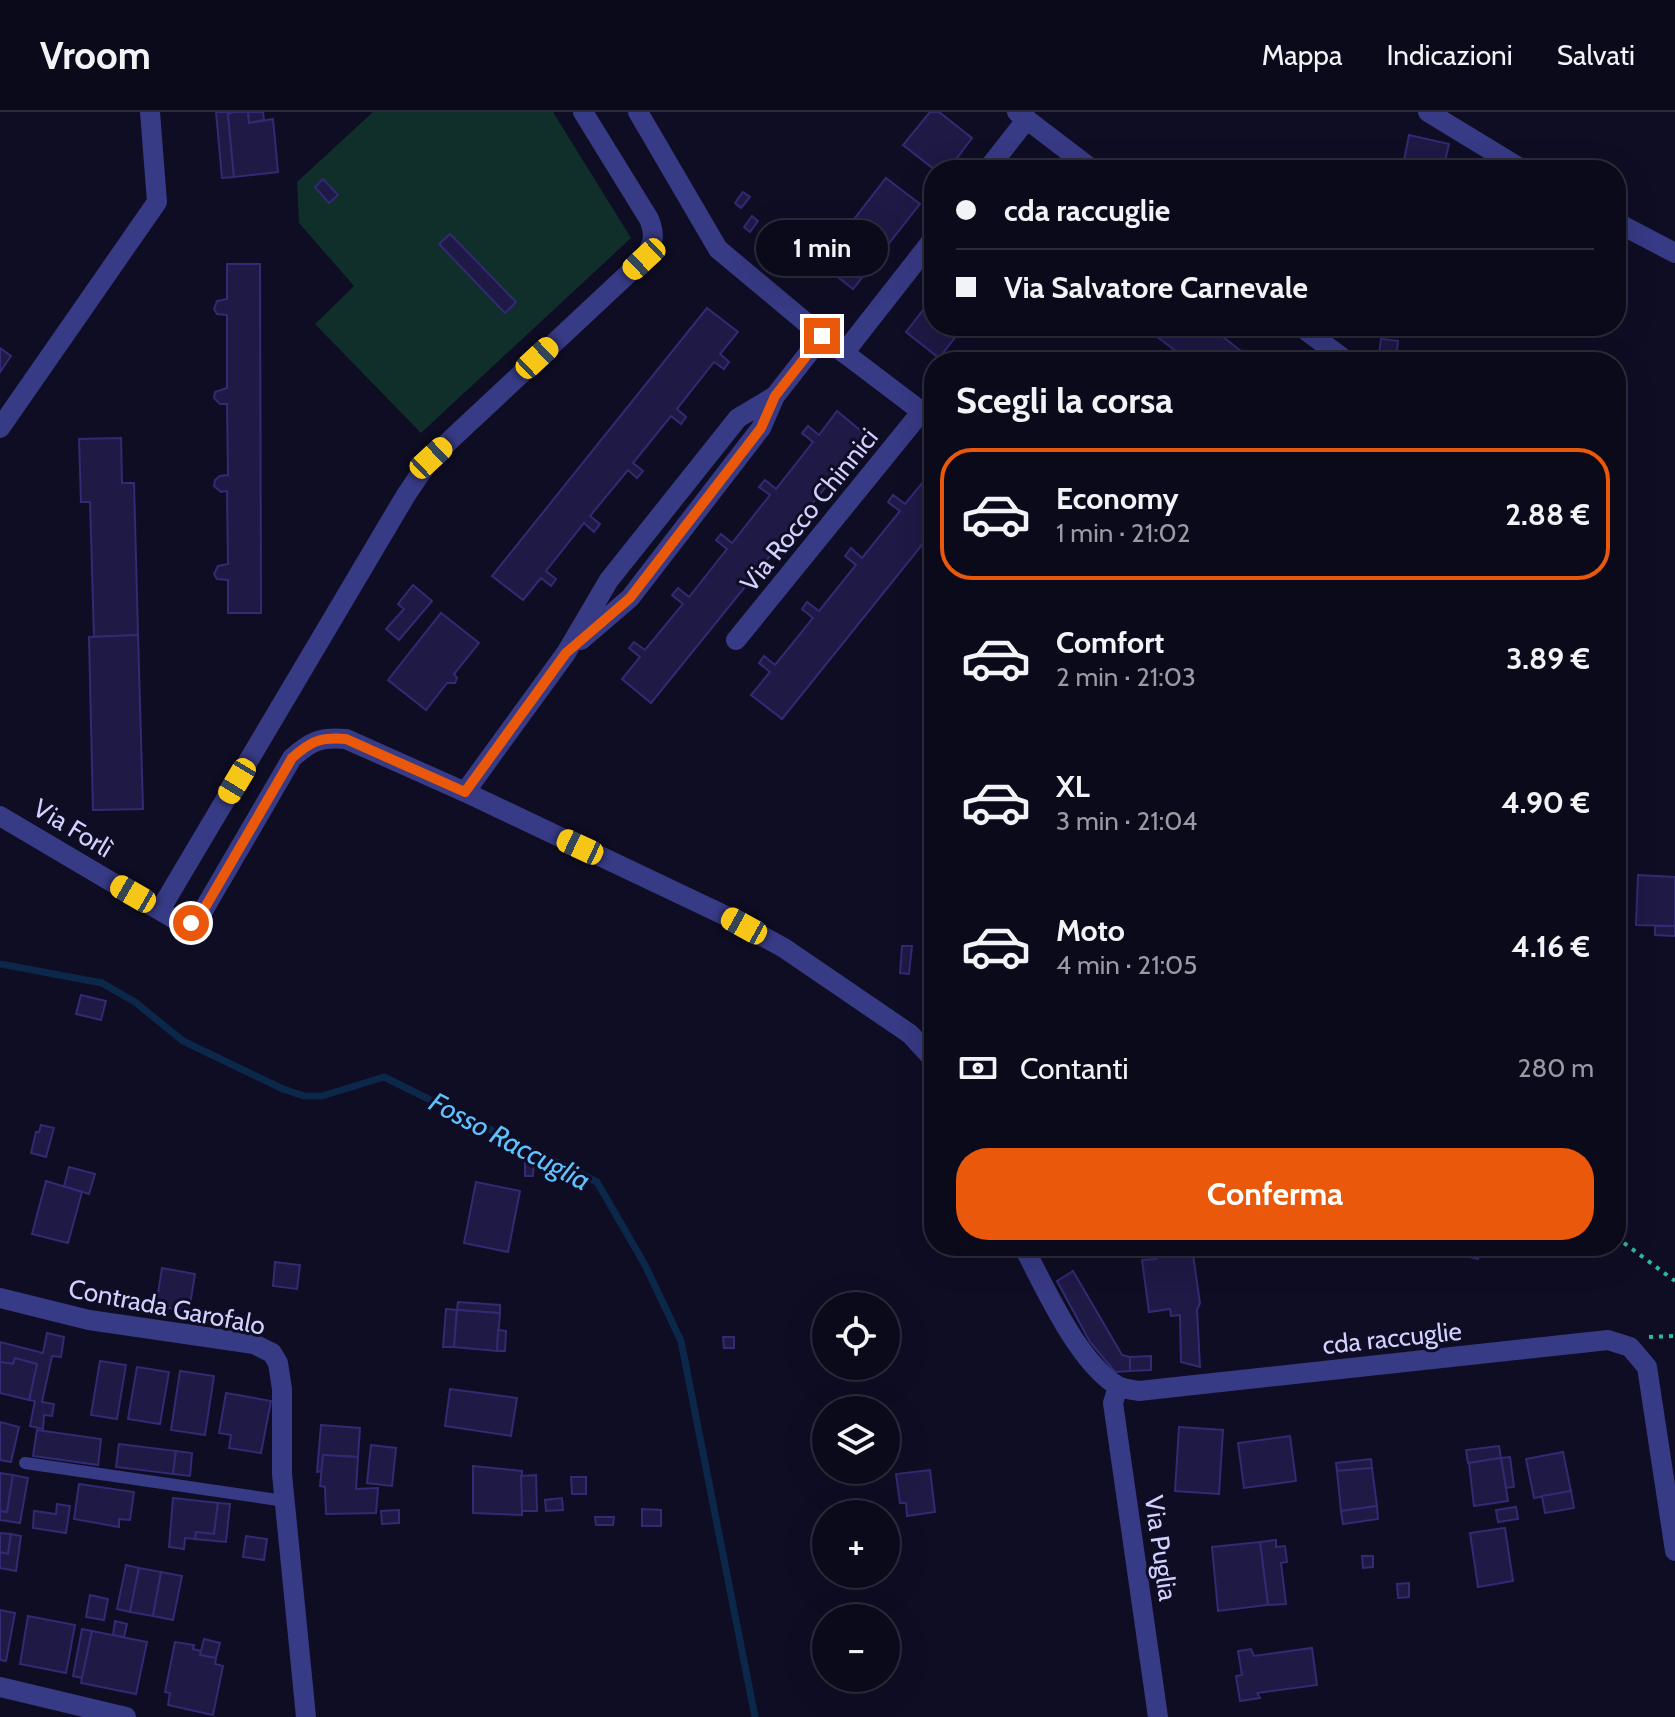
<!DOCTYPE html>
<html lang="it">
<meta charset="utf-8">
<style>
:root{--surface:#0b0a1b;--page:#191828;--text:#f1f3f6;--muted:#9a9aa3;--line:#2b2b3a;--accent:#ea580c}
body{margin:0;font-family:Cabin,sans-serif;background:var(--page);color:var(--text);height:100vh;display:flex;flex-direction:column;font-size:30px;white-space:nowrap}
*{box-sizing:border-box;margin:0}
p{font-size:26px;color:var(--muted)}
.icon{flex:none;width:44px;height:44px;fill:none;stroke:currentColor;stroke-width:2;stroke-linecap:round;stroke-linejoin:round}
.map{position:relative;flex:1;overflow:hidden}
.sheet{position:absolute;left:924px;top:240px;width:702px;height:904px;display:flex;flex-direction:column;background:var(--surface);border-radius:32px;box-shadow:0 8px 32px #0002,0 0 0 2px var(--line)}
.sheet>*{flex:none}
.banner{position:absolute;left:924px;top:48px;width:702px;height:176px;border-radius:32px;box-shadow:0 8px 32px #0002,0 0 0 2px var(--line);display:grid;align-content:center;height:176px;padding:0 32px;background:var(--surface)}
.fabs{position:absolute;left:812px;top:1180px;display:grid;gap:16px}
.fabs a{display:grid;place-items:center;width:88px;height:88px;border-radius:50%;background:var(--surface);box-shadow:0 8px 32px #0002,0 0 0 2px var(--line);font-size:40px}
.end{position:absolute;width:36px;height:36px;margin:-18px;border:10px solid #ea580c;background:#fff;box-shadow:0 0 0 4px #fff}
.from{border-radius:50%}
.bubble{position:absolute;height:56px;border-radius:28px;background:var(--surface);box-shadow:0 8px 32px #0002,0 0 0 2px var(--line);font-size:26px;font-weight:700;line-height:56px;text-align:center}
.car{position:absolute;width:24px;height:48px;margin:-24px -12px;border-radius:10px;box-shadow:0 0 6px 2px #0007;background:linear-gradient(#f5c518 24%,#345 0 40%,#f5c518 0 76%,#345 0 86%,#f5c518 0)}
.banner b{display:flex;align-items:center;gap:28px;height:76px;font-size:30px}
.banner b+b{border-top:2px solid var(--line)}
.banner i{width:20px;height:20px;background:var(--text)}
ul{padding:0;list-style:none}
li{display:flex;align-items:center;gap:24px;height:132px;margin:0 16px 12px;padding:0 16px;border:4px solid transparent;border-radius:32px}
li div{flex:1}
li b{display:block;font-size:30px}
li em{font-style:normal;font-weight:700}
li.active{border-color:var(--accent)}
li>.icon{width:72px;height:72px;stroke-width:1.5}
h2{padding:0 32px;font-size:36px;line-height:96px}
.pay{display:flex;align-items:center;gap:20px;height:88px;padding:0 32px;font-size:30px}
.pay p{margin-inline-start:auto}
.button{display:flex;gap:16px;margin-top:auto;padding:16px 32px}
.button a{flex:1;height:92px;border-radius:32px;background:var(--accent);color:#fff;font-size:32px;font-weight:700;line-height:92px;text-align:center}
header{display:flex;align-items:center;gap:48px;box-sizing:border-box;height:112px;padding:0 40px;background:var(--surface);border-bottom:2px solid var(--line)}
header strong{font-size:38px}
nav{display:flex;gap:44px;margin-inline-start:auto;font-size:28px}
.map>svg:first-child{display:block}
.green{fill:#102e2a}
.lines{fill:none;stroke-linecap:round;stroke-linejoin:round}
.stream{stroke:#0b284a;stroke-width:7}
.building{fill:#1e1945;stroke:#322a72;stroke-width:2}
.path{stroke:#2ab9a4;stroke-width:4;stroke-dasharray:4 6;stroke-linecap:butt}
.service{stroke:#373a84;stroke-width:12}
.minor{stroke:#373a84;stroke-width:20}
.route{stroke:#ea580c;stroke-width:10}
.labels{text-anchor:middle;stroke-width:6;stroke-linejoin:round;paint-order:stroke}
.street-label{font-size:26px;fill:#d1d0ff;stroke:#0f0d24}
.water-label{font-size:28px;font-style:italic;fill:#5ec2ff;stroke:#0f0d24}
</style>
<header>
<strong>Vroom</strong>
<nav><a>Mappa</a><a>Indicazioni</a><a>Salvati</a></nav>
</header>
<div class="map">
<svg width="1675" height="1605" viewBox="0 0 1675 1605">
<rect width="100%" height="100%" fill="#0f0d24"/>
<path class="green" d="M373 0H553L631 126 421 321 315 212 354 174 299 111 297 70Z"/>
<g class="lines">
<path class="stream" d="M0 852 102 871 135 890 183 929 283 977 304 984H322L384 965 597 1070 645 1153 681 1229 755 1605"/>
</g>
<g class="building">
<path d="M216 0H234L228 2 234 65 222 66Z"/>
<path d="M234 0H248L249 11 273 7 278 60 234 65 228 2Z"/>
<path d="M248 0H263L264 8 249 11Z"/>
<path d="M930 0H939L972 26 948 58H935L903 33Z"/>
<path d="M1409 23 1449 32 1443 58H1402Z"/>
<path d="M886 66 920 92 853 177 820 151Z"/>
<path d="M323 67 338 83 329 91 315 75Z"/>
<path d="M743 80 750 85 741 96 735 91Z"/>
<path d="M752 104 758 109 750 120 744 115Z"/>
<path d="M450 122 516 190 505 201 439 132Z"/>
<path d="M227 152H260L261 501H228V468L217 467 214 462 218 454 228 452 227 379 221 380 214 374 215 368 220 364 228 363 227 292H220L214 286 215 280 227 276V203L217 202 214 197 217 189 227 187Z"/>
<path d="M934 184V214H964L939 246 906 220Z"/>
<path d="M707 196 738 220 720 242 729 250 724 257 714 250 677 297 686 305 681 312 671 304 633 351 643 359 637 366 628 358 590 404 600 412 594 420 584 411 546 459 556 467 551 474 541 466 523 488 492 464Z"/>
<path d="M1143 214H1209L1255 250H1190Z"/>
<path d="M1381 227 1398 229 1396 250 1378 249Z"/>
<path d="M0 236 11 244 0 260Z"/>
<path d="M837 299 867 324 651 591 622 567 640 545 629 536 634 530 645 538 683 492 672 483 678 476 689 485 727 437 716 428 721 422 732 431 770 383 759 375 765 368 776 377 813 330 802 321 808 314 819 323Z"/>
<path d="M121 326 122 371H134L138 523 94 525 90 390H81L79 327Z"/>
<path d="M923 370 934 378V418L782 607 751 583 770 560 759 551 764 544 775 553 813 506 802 497 807 490 819 499 856 453 845 444 851 436 862 446 900 399 888 390 893 383 905 392Z"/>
<path d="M413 473 432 489 399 528 386 517 404 497 398 492Z"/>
<path d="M441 501 479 531 454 562 457 566 455 571H447L426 598 388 568Z"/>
<path d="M138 523 143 697 93 698 89 525Z"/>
<path d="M1638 763 1675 765V814L1636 813Z"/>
<path d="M1655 814H1675V824L1655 823Z"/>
<path d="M902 834H912L909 862 900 861Z"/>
<path d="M81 883 106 889 101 908 76 902Z"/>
<path d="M41 1013 54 1016 46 1045 31 1041 36 1020H39Z"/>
<path d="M525 1050H534L533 1064H525Z"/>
<path d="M69 1055 95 1062 89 1082 64 1074Z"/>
<path d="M46 1069 82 1080 68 1131 32 1122Z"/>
<path d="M476 1070 520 1079 508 1140 464 1131Z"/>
<path d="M1154 1134H1188L1190 1144 1193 1143 1200 1191 1197 1198 1200 1255 1181 1250 1180 1203 1171 1204 1170 1197 1149 1200 1142 1148 1156 1147Z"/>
<path d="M1469 1134H1478V1147L1469 1145Z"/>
<path d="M275 1150 300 1153 297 1177 273 1174Z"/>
<path d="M162 1156 195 1162 189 1199 156 1194Z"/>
<path d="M1073 1159 1122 1243 1130 1245V1259L1115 1260 1090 1230 1057 1169Z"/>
<path d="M458 1190 500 1193V1201L457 1198Z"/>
<path d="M446 1197 457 1198 454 1235H443Z"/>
<path d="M457 1198 500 1201 497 1239 454 1235Z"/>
<path d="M498 1218 506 1219 505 1239H497Z"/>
<path d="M47 1221 64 1225 61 1245 52 1244 42 1290 54 1292 52 1304 44 1303 43 1317 30 1314 35 1289 29 1288 37 1252 15 1246 13 1252 0 1250V1230L43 1241Z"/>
<path d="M723 1225H734V1236H724Z"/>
<path d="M1151 1244V1258L1130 1259V1245Z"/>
<path d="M15 1246 37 1252 29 1288 0 1281V1250L13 1252Z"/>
<path d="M100 1249 126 1253 117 1307 91 1303Z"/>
<path d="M137 1255 169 1260 160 1312 128 1307Z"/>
<path d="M180 1259 214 1264 205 1323 171 1318Z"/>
<path d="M450 1277 517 1286 511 1324 445 1314Z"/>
<path d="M226 1281 271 1289 261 1341 229 1336 231 1323 219 1321Z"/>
<path d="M0 1310 19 1315 11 1350 0 1348Z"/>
<path d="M321 1313 360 1316 358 1345 323 1343 322 1359 317 1360Z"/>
<path d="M1179 1315 1223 1318 1219 1382 1175 1379Z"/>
<path d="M37 1318 101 1327 98 1353 33 1344Z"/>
<path d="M1290 1324 1296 1369 1244 1376 1238 1331Z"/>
<path d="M119 1332 176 1339 173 1362 116 1355Z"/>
<path d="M371 1333 396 1336 392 1374 367 1371Z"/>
<path d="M1499 1334 1501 1346 1468 1351 1466 1338Z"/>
<path d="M176 1339 192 1341 190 1364 173 1362Z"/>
<path d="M1563 1340 1571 1379 1534 1386 1526 1347Z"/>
<path d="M323 1343 358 1345 356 1377 378 1376 376 1401 326 1402 325 1375 320 1374Z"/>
<path d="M1510 1345 1514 1375 1506 1376 1501 1346Z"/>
<path d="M1501 1346 1508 1389 1474 1394 1469 1351Z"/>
<path d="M1371 1347 1372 1356 1337 1359 1336 1351Z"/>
<path d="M473 1354 522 1359V1403L473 1401Z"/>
<path d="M1372 1356 1377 1394 1341 1399 1337 1359Z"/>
<path d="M930 1358 935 1400 907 1404 906 1391H900L896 1362Z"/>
<path d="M0 1361 13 1363 7 1400 0 1399Z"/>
<path d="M13 1363 28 1366 20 1411 0 1408V1399L7 1400Z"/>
<path d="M536 1363 537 1399H522L521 1364Z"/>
<path d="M571 1365H586V1382H572Z"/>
<path d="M79 1372 134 1380 130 1408 119 1407V1415L74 1407Z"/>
<path d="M1571 1379 1574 1396 1545 1401 1542 1384Z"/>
<path d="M173 1386 218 1391 214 1422 196 1420 195 1427 185 1426 184 1437 169 1435Z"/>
<path d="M562 1386 563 1398 546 1399 545 1388Z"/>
<path d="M218 1391 230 1392 226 1430 195 1427 196 1420 214 1422Z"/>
<path d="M57 1392 70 1394 66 1421 33 1416 34 1399 56 1402Z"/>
<path d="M1377 1394 1378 1407 1343 1412 1341 1399Z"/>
<path d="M1516 1395 1518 1407 1498 1410 1496 1398Z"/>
<path d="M642 1397 661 1398V1414H642Z"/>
<path d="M399 1398V1411L382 1412 381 1399Z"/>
<path d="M595 1405H614L613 1413H596Z"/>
<path d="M1505 1416 1513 1469 1478 1475 1470 1421Z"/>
<path d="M0 1421 11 1422 8 1442 0 1440Z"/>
<path d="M11 1422 21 1424 16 1459 0 1456V1440L8 1442Z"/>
<path d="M246 1424 267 1427 264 1448 243 1445Z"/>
<path d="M1276 1428V1435L1285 1434 1287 1450 1281 1451 1286 1492 1268 1493 1260 1430Z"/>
<path d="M1260 1430 1268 1493 1218 1499 1212 1435Z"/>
<path d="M1362 1444H1373V1455L1363 1456Z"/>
<path d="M126 1453 139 1456 130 1500 117 1497Z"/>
<path d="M139 1456 161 1460 153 1504 130 1500Z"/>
<path d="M161 1460 182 1464 173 1508 153 1504Z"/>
<path d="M1409 1471V1485L1398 1486 1397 1472Z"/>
<path d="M90 1483 108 1487 104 1508 86 1505Z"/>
<path d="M0 1498 15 1501 6 1549 0 1548Z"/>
<path d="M28 1504 75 1513 66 1561 20 1552Z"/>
<path d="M115 1509 127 1512 124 1525 113 1523Z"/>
<path d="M82 1517 92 1519 82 1566 73 1564Z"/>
<path d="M92 1519 147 1530 136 1582 81 1571Z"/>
<path d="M204 1527 220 1531 216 1546 200 1543Z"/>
<path d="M175 1530 194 1533 193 1537 201 1539 200 1543 216 1546 215 1552 223 1554 213 1603 168 1593 170 1581 165 1580Z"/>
<path d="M1312 1536 1317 1573 1257 1581 1260 1586 1240 1589 1236 1564 1242 1563 1238 1539 1251 1537 1254 1544Z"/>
</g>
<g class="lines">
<g class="path">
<path d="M1616 1125 1675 1169"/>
<path d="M1649 1225 1675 1224"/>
</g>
<path class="service" d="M25 1351 285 1389"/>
<g class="minor">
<path d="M638 0 718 137 822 224 934 309"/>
<path d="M1017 0 1093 58"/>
<path d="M1428 0 1523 58"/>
<path d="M987 58 1027 7"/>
<path d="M1616 110 1675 141"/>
<path d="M1300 214 1348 250"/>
<path d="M844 241 934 126"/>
<path d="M0 316 157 90 150 0"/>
<path d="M581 528 630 486 761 316 775 284 822 224"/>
<path d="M736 528 922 299"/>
<path d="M465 680 566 541 609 468 738 306 775 284"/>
<path d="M0 704 181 811H191L200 804 292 646C311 629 320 625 346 627L465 680 724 803 784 836 910 922 934 948"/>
<path d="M160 798 406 383 431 346 644 147C653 132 656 124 649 107L583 0"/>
<path d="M1023 1134C1045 1175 1076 1247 1116 1273 1122 1277 1132 1278 1139 1279L1608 1228 1630 1235 1647 1255 1675 1439"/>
<path d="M0 1186 89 1208 254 1232 272 1241 278 1251 282 1277V1362L306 1605"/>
<path d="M1118 1275 1113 1291 1158 1605"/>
<path d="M0 1575 126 1605"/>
</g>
</g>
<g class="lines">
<path class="route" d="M191 811 200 804 292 646C311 629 320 625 346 627L465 680 566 541 630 486 761 316 775 284 822 224"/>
</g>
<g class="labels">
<g class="street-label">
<text transform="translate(809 398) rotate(-51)" y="9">Via Rocco Chinnici</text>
<text transform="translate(73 716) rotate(31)" y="9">Via Forlì</text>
<text transform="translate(167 1195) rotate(11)" y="9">Contrada Garofalo</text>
<text transform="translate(1392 1226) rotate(-6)" y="9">cda raccuglie</text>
<text transform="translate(1161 1436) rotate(82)" y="9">Via Puglia</text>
</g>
<g class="water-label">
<text transform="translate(510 1029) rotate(28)" y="10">Fosso Raccuglia</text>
</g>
</g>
</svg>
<div class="fabs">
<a><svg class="icon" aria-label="locate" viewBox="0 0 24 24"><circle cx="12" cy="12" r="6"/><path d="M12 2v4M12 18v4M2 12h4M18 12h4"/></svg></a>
<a><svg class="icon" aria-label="layers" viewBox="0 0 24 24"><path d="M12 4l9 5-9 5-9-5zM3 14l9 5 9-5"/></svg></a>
<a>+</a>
<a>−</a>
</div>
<i class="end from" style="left:191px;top:811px"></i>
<i class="end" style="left:822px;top:224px"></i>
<div class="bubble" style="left:756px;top:108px;width:132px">1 min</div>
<i class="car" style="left:644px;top:147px;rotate:227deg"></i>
<i class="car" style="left:537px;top:246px;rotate:47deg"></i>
<i class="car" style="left:431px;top:346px;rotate:47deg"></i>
<i class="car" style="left:237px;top:669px;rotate:211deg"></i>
<i class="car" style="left:580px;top:735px;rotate:295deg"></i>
<i class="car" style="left:133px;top:782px;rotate:300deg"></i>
<i class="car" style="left:744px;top:814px;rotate:299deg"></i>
<div class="banner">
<b><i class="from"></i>cda raccuglie</b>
<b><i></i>Via Salvatore Carnevale</b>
</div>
<section class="sheet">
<h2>Scegli la corsa</h2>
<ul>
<li class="active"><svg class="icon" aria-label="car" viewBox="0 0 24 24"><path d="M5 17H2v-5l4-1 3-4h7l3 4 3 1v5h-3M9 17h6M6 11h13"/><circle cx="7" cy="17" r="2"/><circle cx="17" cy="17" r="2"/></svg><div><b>Economy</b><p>1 min · 21:02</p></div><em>2.88 €</em></li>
<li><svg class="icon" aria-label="car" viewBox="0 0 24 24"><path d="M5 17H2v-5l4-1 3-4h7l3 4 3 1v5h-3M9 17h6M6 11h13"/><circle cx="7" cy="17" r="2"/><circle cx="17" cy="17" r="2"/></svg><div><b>Comfort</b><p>2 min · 21:03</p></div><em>3.89 €</em></li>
<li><svg class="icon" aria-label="car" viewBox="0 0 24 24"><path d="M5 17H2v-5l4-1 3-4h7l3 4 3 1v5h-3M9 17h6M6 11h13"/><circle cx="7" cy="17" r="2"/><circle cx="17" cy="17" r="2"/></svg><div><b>XL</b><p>3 min · 21:04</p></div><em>4.90 €</em></li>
<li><svg class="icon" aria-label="car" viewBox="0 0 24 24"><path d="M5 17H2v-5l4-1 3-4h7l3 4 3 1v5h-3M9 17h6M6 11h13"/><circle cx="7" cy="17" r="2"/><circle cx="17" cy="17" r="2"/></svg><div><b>Moto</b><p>4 min · 21:05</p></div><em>4.16 €</em></li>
</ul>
<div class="pay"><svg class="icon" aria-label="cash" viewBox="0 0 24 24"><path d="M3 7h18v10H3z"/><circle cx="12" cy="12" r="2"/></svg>Contanti<p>280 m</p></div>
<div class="button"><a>Conferma</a></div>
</section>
</div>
